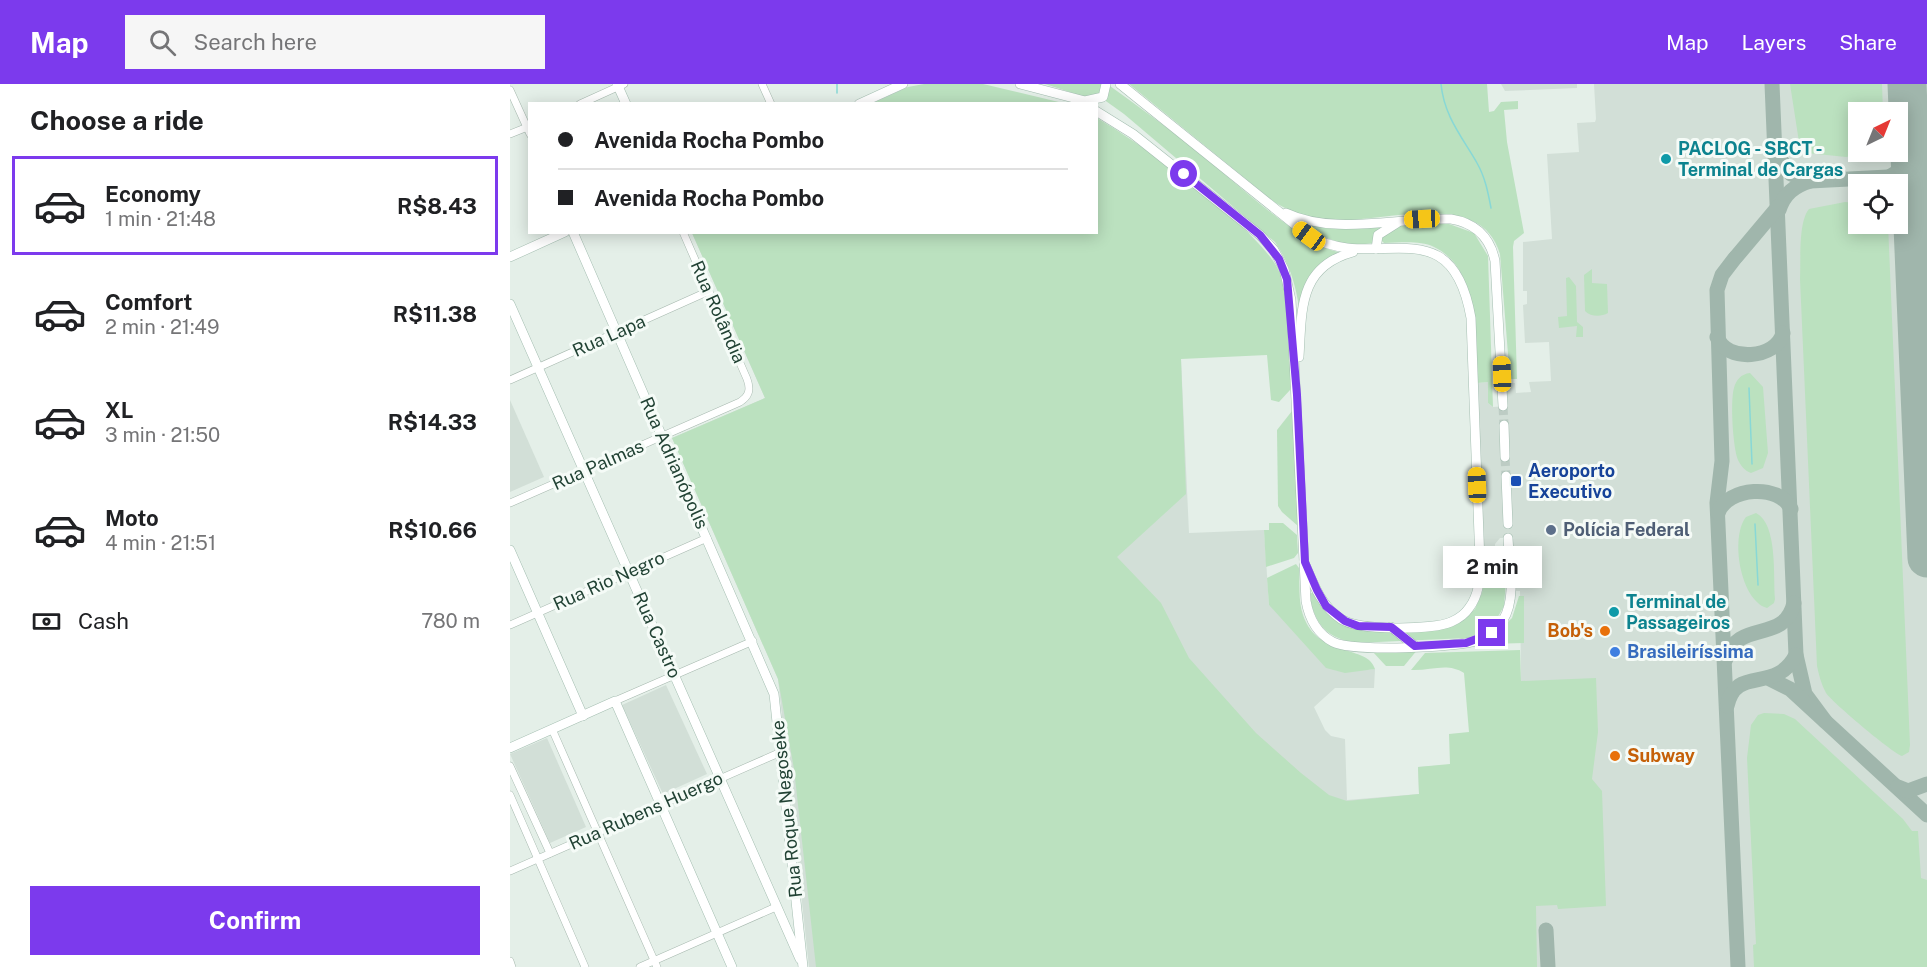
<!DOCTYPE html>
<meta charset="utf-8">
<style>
:root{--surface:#fff;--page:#f6f6f6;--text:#202124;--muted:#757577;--line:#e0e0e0;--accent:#7c3aed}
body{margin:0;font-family:"Public Sans",sans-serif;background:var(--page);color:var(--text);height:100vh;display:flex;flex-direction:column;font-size:22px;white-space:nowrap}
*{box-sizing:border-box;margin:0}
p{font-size:20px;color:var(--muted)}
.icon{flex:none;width:33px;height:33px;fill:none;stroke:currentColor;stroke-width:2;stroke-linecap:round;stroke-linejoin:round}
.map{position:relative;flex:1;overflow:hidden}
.details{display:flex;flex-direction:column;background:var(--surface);width:510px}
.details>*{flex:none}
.hud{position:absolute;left:18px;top:18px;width:570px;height:132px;border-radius:0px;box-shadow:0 3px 15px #0003;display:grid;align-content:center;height:132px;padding:0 30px;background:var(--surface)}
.needle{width:39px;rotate:43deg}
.controls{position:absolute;left:1338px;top:18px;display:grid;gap:12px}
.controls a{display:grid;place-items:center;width:60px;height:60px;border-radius:0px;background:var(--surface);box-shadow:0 3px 15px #0003;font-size:30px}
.end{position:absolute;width:27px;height:27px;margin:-14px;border:8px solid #7c3aed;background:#fff;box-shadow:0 0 0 3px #fff}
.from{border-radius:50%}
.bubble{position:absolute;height:42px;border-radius:0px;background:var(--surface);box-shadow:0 3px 15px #0003;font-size:20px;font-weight:700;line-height:42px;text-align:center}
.car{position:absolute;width:18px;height:36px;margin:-18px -9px;border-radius:8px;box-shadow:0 0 4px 2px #0007;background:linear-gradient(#f5c518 24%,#345 0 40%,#f5c518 0 76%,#345 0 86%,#f5c518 0)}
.hud b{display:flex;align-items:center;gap:21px;height:57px;font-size:22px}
.hud b+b{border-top:2px solid var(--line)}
.hud i{width:15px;height:15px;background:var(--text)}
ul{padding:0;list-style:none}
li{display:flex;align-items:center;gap:18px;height:99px;margin:0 12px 9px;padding:0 18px;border:3px solid transparent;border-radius:0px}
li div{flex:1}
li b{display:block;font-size:22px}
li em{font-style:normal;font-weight:700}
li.on{border-color:var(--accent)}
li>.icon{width:54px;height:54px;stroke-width:1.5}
h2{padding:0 30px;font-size:27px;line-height:72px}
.pay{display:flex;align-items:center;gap:15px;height:66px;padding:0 30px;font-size:22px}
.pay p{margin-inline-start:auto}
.button{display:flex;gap:12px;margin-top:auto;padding:12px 30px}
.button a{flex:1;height:69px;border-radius:0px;background:var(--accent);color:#fff;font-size:24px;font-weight:700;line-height:69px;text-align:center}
header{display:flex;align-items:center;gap:36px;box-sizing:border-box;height:84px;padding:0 30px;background:var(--accent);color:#fff}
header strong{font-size:28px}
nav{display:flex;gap:33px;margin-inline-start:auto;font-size:21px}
.search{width:420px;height:54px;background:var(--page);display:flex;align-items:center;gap:15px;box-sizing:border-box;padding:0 21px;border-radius:0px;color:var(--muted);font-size:22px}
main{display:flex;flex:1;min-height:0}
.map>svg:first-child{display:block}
.built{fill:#d2dfd7;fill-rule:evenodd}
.green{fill:#bbe1bf}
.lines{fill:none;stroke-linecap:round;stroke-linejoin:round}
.stream{stroke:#88d8d6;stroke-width:1.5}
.taxiway{stroke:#a0b6ac;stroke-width:15}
.runway{stroke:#a0b6ac;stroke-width:39}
.secondary-tunnel{stroke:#bdccc4;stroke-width:9;stroke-dasharray:9 4.5;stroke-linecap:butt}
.street-casing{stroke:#a6b8ae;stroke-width:8}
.secondary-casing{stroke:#a4beb1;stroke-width:10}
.street{stroke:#fff;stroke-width:7}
.secondary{stroke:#fff;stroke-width:9}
.route{stroke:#7c3aed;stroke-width:8}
.culture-dot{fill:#0f9aa8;stroke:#f5fbf7;stroke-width:2}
.transit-dot{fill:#1a4fb4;stroke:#f5fbf7;stroke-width:2}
.service-dot{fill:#5c6f8a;stroke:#f5fbf7;stroke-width:2}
.food-dot{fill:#e8710a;stroke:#f5fbf7;stroke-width:2}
.shop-dot{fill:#3f7fe0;stroke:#f5fbf7;stroke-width:2}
.labels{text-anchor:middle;stroke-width:6;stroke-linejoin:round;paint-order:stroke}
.culture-label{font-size:18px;font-weight:bold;fill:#0d838f;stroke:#f5fbf7;text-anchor:start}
.street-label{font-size:18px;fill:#214234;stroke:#f5fbf7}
.transit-label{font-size:18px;font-weight:bold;fill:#164399;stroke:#f5fbf7;text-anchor:start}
.service-label{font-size:18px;font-weight:bold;fill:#4e5e75;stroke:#f5fbf7;text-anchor:start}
.food-label{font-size:18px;font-weight:bold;fill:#c56008;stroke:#f5fbf7;text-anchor:end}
.shop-label{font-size:18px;font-weight:bold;fill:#366cbe;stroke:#f5fbf7;text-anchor:start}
</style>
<header>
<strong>Map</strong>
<div class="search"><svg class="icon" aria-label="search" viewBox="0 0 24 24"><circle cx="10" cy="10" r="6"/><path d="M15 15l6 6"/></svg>Search here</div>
<nav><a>Map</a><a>Layers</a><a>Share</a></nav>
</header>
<main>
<section class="details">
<h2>Choose a ride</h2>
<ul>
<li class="on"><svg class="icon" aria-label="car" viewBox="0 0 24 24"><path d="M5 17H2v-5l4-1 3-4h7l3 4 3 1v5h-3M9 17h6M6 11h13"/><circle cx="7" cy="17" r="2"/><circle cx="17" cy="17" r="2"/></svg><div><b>Economy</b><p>1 min · 21:48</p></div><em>R$8.43</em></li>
<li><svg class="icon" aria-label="car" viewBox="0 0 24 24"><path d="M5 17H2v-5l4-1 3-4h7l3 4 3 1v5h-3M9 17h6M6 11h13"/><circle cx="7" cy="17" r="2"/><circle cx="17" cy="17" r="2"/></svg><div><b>Comfort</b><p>2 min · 21:49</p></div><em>R$11.38</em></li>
<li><svg class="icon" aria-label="car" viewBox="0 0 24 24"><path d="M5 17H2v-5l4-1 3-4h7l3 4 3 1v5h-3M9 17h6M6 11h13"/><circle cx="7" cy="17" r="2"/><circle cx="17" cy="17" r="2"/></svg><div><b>XL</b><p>3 min · 21:50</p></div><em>R$14.33</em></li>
<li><svg class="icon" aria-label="car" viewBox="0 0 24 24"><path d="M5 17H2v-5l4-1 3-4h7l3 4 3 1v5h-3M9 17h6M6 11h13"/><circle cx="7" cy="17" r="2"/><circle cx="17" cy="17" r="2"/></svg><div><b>Moto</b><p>4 min · 21:51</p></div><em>R$10.66</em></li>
</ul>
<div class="pay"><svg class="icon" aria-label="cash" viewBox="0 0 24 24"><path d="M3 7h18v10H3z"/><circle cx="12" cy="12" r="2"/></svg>Cash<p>780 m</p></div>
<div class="button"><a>Confirm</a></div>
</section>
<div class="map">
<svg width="1417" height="883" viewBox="0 0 1417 883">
<rect width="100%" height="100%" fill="#e4efe8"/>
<g class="built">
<path d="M991 0H1067V4L995 7Z"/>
<path d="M1084 0H1417V883H299L268 595 162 354 255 314 182 149 586 148 671 275 679 449 754 446 759 521 853 586 865 585 864 604H825L804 623 815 646 821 652 835 655 837 716 909 710 908 683 964 679 1011 597 1010 507H1003L1001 454H990L985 460V468H970L963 299 978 298V319L983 323 996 322 995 299H1005L1006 309 1021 308 1019 298 1041 297 1039 258 1015 259 1013 221 1017 220V207H1013V158L1042 155 1037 70 1069 68 1067 39 1085 38 1086 35ZM1348 28H1388V68H1348ZM1348 100H1388V140H1348Z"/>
<path d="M0 316 34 393 0 408Z"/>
<path d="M156 601 197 690 153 710 112 621Z"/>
<path d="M37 654 76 743 40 759 0 670Z"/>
</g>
<g class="green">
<path d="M414 0H473L553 19H363L398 3Z"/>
<path d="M535 0H594L592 9 575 13Z"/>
<path d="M619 0H977L979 28 984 27 991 18 1008 17V25L994 26 997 58 1014 149 1004 157 1003 163 1007 295H1000L990 170C970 99 859 144 807 136 792 134 777 125 764 118Z"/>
<path d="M1280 0H1372L1373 28H1348V68H1364L1336 73 1297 69 1289 58Z"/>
<path d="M600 2C630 24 660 45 688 68 721 94 790 160 828 168L814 178 789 223C785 198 779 179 765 158L614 30 593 15Z"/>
<path d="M587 34C630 59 751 145 770 189 779 212 778 237 779 261 780 275 784 294 780 306L769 318 761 316 757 271 671 275 676 410 607 473 651 519 679 574 746 649 791 689 819 711 837 717 909 710 908 683 940 680 939 650 959 648 954 589C937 578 921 587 901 586L915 569 1010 566 1011 597 1086 594 1088 648 1082 695 1092 707 1096 822 1048 825 1047 821 1026 822 1027 883H306L284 685 268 595 162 354 255 314 182 149 586 148Z"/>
<path d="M1335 118 1348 119V140H1378L1400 661 1399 668 1392 672C1381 668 1321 617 1316 609 1311 600 1309 591 1307 582L1290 195C1291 177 1288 138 1299 125Z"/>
<path d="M794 140 875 141 865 149 863 159C838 164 813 156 794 140Z"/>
<path d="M939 140 964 149 978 172 983 323 978 319V298L967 299C964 256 971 185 924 163 909 156 890 159 874 159L871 156C879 134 920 140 939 140Z"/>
<path d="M1082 185V199L1097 200 1098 229C1091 233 1081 233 1075 227L1074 191Z"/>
<path d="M1059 193 1066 202 1067 238 1073 243V253H1066L1067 242 1049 244 1048 233 1057 232 1056 194Z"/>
<path d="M1240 289 1253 303 1258 369 1253 384 1241 389C1235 387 1231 382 1228 376 1223 364 1220 317 1224 304 1226 296 1231 290 1240 289Z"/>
<path d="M782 327 788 442 772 428 768 422 767 346Z"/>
<path d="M1246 429C1268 440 1263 492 1265 515L1264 519 1257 524C1230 516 1220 453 1236 433Z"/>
<path d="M759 439H773L787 451 788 469 784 474 756 483 754 446H759Z"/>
<path d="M992 466 996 497 994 522 985 538 974 548 957 554 845 559C815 553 805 540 799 510L805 508 827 536 890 545 955 534 965 525 972 509 976 481Z"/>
<path d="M786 480 789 484C790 499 788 516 793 531 808 575 858 560 865 585L835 589 816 584 759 521 757 494Z"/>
<path d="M1009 512H1014V559L980 560 979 556 1002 534Z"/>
<path d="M908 565 894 582H876L862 567Z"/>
<path d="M1254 629 1274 630 1285 635 1393 735 1402 747H1408L1411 794 1417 796V883H1244L1243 861 1246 860 1237 674 1241 641 1248 631Z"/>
</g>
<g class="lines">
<g class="stream">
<path d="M931 0C934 32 952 53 967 79 975 93 978 108 981 124"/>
<path d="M327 9V0"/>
<path d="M1239 304 1242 380"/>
<path d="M1245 440 1248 501"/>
</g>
<g class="taxiway">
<path d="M1262 0 1286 571 1295 610 1315 637"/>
<path d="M1267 71 1281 90 1300 97 1417 91"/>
<path d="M1379 93 1395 83 1400 69"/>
<path d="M1377 94 1393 101 1402 115"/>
<path d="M1269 126C1274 110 1284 102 1300 97"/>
<path d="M1226 173 1268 123"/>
<path d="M1225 174 1212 191 1207 206 1212 377 1207 419 1228 883"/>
<path d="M1207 253C1216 279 1267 275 1273 249"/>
<path d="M1208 429C1217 403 1270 399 1281 425"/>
<path d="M1216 575C1228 534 1274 561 1284 519"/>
<path d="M1260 595 1280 605 1417 731"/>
<path d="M1217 622C1226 580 1265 611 1286 571"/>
<path d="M1388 703 1398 707 1417 700"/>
<path d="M1036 846 1038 883"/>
</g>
<path class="runway" d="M1397 0 1417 474"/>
<g class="secondary-tunnel">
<path d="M993 322 994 341"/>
<path d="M995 373 996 392"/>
</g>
<defs>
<g id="street">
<path d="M252 0 261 20"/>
<path d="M0 6 20 50"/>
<path d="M70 20 114 0"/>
<path d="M0 50 20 42"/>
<path d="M0 296 199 207"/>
<path d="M0 419 230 318C239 312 241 306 237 295L173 148"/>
<path d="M0 541 197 454"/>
<path d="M105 617 243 557"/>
<path d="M42 645 147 883"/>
<path d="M0 682 40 769"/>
<path d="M0 711 75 883"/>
<path d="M0 787 271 668"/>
<path d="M0 877 2 883"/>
<path d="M130 883 266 823"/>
</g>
<g id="secondary">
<path d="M107 0 116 20"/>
<path d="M510 0 575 17 593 13 596 0"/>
<path d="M610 0 799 152C867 190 941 120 961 234L970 479C970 495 969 511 959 524 955 530 948 535 941 538 922 546 849 547 831 535 811 522 803 499 794 478"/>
<path d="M349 20 393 0"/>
<path d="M586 27 623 50 750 151 764 166 774 185 781 216 796 517C799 534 806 549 823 558 842 568 947 564 969 556 979 552 987 545 993 536 1007 514 999 478 998 454"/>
<path d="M776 129C825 152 888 133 941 135 965 139 980 153 985 177L993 322"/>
<path d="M63 148 264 610 293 883"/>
<path d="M866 165 868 151 887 139"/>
<path d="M0 173 55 148"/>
<path d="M0 220 290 875"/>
<path d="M789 273C792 226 788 183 843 168"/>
<path d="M994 341 995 373"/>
<path d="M996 392 998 440"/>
<path d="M0 466 73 632"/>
<path d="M881 543 905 562"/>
<path d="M0 664 105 617 222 883"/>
</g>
</defs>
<use href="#street" class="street-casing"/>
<use href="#secondary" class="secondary-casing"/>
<use href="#street" class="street"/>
<use href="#secondary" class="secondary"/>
</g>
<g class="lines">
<path class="route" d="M674 90 750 151 769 175 777 195 787 311 795 478 807 506 816 522 835 537 848 542 881 543 905 562 956 559 982 549"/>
</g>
<g class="culture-dot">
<circle cx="1156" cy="75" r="6"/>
<circle cx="1104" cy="528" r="6"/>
</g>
<rect class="transit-dot" x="1000" y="391" width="12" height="12" rx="3"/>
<circle class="service-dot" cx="1041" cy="446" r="6"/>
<g class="food-dot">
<circle cx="1095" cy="547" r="6"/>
<circle cx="1105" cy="672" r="6"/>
</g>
<circle class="shop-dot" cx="1105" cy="568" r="6"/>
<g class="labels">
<g class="culture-label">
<text x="1168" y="71">PACLOG - SBCT -<tspan x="1168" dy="21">Terminal de Cargas</tspan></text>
<text x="1116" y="524">Terminal de<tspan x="1116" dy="21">Passageiros</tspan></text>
</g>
<g class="street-label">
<text transform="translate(208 228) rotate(66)" y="6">Rua Rolândia</text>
<text transform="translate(99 252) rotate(-24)" y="6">Rua Lapa</text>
<text transform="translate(164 379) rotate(66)" y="6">Rua Adrianópolis</text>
<text transform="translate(88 381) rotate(-24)" y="6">Rua Palmas</text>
<text transform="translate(99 497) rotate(-24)" y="6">Rua Rio Negro</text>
<text transform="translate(147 551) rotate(66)" y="6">Rua Castro</text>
<text transform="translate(277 725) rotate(-96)" y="6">Rua Roque Negoseke</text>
<text transform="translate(136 727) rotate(-24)" y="6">Rua Rubens Huergo</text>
</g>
<g class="transit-label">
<text x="1018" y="393">Aeroporto<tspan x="1018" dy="21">Executivo</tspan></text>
</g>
<g class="service-label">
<text x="1053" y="452">Polícia Federal</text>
</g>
<g class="food-label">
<text x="1083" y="553">Bob's</text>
<text x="1117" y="678" text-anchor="start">Subway</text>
</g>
<g class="shop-label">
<text x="1117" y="574">Brasileiríssima</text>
</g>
</g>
</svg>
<div class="controls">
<a><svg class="needle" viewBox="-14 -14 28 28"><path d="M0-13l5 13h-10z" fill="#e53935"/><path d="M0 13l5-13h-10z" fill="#757577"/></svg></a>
<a><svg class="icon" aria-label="locate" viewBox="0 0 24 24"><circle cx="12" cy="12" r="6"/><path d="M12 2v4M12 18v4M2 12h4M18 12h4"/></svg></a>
</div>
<i class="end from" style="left:674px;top:90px"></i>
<i class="end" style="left:982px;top:549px"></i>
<div class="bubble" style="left:933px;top:462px;width:99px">2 min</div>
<i class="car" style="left:912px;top:135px;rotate:267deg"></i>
<i class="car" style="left:799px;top:152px;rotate:306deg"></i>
<i class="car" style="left:992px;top:290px;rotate:358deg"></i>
<i class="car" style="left:967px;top:401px;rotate:358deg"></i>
<div class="hud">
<b><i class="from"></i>Avenida Rocha Pombo</b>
<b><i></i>Avenida Rocha Pombo</b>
</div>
</div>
</main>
